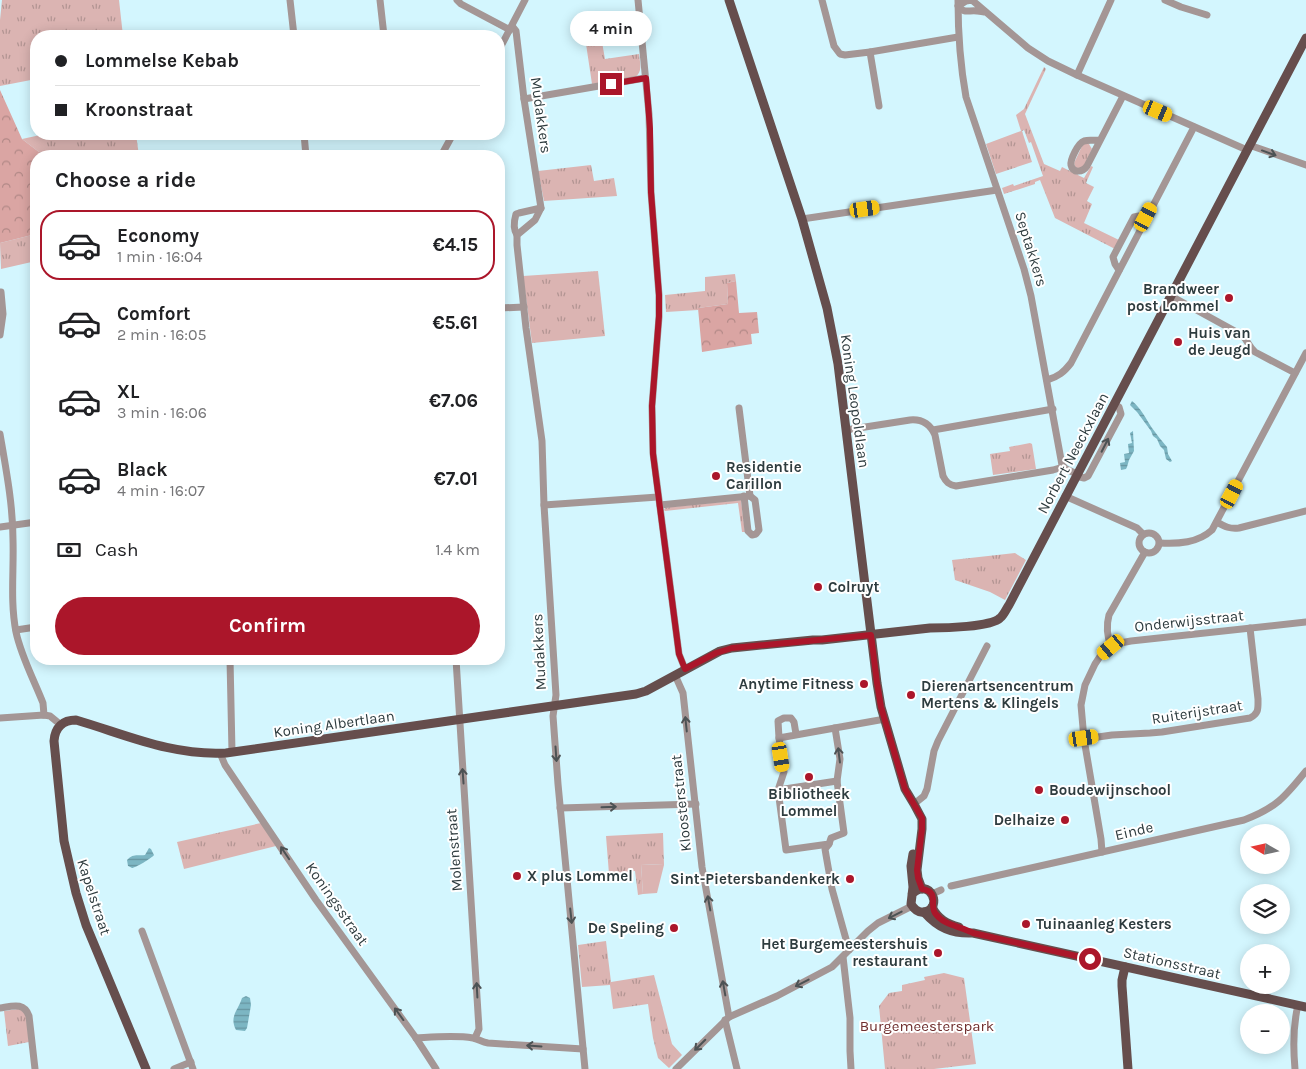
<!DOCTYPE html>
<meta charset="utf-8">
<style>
:root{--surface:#fff;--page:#f2f2f2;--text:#202124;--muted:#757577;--line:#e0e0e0;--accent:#ab162a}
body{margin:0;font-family:Karla,sans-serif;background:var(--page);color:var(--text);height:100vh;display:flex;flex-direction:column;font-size:19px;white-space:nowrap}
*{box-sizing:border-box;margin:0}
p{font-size:16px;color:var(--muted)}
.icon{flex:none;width:28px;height:28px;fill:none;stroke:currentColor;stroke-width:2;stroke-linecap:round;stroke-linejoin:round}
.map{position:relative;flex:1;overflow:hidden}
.sheet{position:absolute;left:30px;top:150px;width:475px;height:515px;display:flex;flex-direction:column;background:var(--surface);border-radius:20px;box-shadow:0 2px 12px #0003}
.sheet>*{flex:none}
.guide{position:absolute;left:30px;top:30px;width:475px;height:110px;border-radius:20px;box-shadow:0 2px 12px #0003;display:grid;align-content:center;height:110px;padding:0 25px;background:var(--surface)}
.needle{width:32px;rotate:279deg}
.controls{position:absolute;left:1240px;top:824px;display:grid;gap:10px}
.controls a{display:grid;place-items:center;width:50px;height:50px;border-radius:50%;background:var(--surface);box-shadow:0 2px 12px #0003;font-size:25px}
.end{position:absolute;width:22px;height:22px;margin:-11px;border:6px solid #ab162a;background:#fff;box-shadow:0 0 0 2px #fff}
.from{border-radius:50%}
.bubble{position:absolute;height:35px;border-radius:18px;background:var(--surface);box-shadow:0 2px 12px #0003;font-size:16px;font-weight:700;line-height:35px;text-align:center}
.car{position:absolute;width:15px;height:30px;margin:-15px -8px;border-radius:6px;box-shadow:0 0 4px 1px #0007;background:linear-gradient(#f5c518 24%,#345 0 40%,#f5c518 0 76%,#345 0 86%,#f5c518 0)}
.guide b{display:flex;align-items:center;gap:18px;height:48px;font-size:19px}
.guide b+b{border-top:1px solid var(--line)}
.guide i{width:12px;height:12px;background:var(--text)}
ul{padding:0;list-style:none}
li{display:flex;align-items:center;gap:15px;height:70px;margin:0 10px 8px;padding:0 15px;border:2px solid transparent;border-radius:20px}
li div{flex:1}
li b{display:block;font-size:19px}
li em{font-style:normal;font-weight:700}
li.current{border-color:var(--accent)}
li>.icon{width:45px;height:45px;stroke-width:1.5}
h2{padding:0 25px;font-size:22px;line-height:60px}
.pay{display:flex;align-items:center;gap:12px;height:55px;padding:0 25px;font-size:19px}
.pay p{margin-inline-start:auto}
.primary-button{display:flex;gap:10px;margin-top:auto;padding:10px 25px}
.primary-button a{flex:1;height:58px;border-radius:30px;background:var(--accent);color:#fff;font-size:20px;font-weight:700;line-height:58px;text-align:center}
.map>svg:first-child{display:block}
.grass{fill:url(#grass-tufts)}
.forest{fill:url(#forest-crowns)}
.garden{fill:#dbb4b2}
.water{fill:url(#water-rules)}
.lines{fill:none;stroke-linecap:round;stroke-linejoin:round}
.minor{stroke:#a49695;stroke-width:7}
.major{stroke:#664e4d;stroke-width:9}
.oneway{stroke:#4c5254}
.route{stroke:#ab162a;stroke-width:6}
.poi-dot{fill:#ab162a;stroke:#fff;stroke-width:2}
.labels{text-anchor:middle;stroke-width:4;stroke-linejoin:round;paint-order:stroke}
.street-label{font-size:15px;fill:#2e3c3f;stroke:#fff}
.poi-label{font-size:15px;font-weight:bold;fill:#2e3c3f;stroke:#fff;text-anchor:start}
.park-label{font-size:15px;fill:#6f2e2e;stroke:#fff}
</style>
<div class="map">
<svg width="1306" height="1069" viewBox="0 0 1306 1069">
<defs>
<pattern id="grass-tufts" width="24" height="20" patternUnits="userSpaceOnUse" patternTransform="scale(1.25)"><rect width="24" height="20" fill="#dbb4b2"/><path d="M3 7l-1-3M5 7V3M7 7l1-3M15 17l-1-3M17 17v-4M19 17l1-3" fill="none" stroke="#b29492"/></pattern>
<pattern id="forest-crowns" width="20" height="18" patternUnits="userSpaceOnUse" patternTransform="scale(1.25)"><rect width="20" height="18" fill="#daa5a3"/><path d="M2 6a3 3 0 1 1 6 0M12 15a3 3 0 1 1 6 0" fill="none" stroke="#b18886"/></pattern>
<pattern id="water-rules" width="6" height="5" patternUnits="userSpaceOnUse" patternTransform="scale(1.25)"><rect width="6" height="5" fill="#7cb6c3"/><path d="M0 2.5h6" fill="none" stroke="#6695a0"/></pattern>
</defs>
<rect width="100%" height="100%" fill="#d3f6fe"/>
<g class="grass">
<path d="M2 0H119L123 36H36V79L0 86V20Z"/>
<path d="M602 42 605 59 639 54C640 63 643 72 635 77L592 84 586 44Z"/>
<path d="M1044 67 1046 69 1025 114 1044 164 1060 171 1062 167 1084 178 1091 166 1093 167 1086 183 1094 187 1087 201 1092 204 1084 223 1119 240 1115 249 1055 218 1040 180 1035 182V184L1004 194 1002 188 1013 184 1014 186 1043 176 1031 142 1029 143 1024 130 1022 131 1032 162 996 174 986 144 1021 131 1016 115 1024 109Z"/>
<path d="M45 134H136L139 156H50L39 152 22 139Z"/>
<path d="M1083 144H1089L1092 149 1084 166 1080 169 1075 167 1074 163Z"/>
<path d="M591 165 594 181 614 178 617 196 544 201 538 171Z"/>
<path d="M36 234V261L1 269 0 243Z"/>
<path d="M598 271 605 336 532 343 523 276Z"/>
<path d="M735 274 736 281 727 283 728 304 698 308V310L666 312 665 295 705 291V277Z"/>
<path d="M1030 443 1032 444 1036 469 993 475 990 454 1010 451 1009 447Z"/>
<path d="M741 500 745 532H742L738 503 665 511 664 510 665 508 670 507Z"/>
<path d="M1015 553 1026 560 1005 600 990 592 955 580 952 560Z"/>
<path d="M261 823 276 846 184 869 177 842Z"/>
<path d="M663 833 664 865 641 864 643 894 638 895 635 871 609 874 606 836Z"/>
<path d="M606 941 611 982 654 975 672 1044 682 1055 669 1068 658 1058 653 1038 648 1004 613 1009 610 985 582 987 578 945Z"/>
<path d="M944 973 964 978 976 1064 934 1069H885L879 1006 889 993 902 991V985L925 980 924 977Z"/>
<path d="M18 1009 21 1010 26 1014 29 1042 8 1046 4 1011Z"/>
</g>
<g class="forest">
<path d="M0 90 22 139 39 152 50 156H36V234L0 243Z"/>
<path d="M736 281 739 313 757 312 759 333 751 334 752 344 702 352 698 308 728 304 727 283Z"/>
</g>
<path class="garden" d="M641 864 664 865 657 893 643 894Z"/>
<g class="water">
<path d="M1132 401C1141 408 1146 419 1152 428 1157 435 1162 441 1167 447L1168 454 1172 461 1170 462 1166 459 1164 450 1160 446 1157 439 1153 436 1151 431 1137 412 1130 405Z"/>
<path d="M1133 431 1134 451 1129 460 1127 467 1126 469 1121 470 1120 463 1125 462 1124 454 1129 453 1128 444 1132 443 1130 433Z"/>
<path d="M149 848 151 849 154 855C152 858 135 868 132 868 130 867 129 866 128 866L127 860C133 853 138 856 145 855Z"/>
<path d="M246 996 250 998 251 1005 247 1028 245 1031 236 1030C229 1016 238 1011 242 998Z"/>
</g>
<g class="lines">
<g class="minor">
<path d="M290 0 294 36"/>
<path d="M380 0 384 36"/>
<path d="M457 0 461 4 510 30"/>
<path d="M638 0 649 114 651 192 659 295V317L652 406 653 453 679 654 685 669"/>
<path d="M822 0 834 46 840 54 845 55 870 52 958 37"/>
<path d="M958 0C958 33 960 64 966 97L1024 269 1031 296 1062 465 1066 469 1077 474"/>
<path d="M1165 0 1181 7 1207 15"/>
<path d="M986 12C983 12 980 11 977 11 968 10 964 14 958 6L966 1 972 0 1028 48 1048 61 1077 75 1247 150"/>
<path d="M512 26 516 31 524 99 541 208 535 220 517 235V245L526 328 542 441 544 505 556 695 553 716 558 784 585 1069"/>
<path d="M499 50 525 0"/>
<path d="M870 52 879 106"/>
<path d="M1077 75 1111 0"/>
<path d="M524 99 645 78"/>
<path d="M304 134 306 156"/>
<path d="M1100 140C1095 140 1089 140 1084 141 1078 143 1070 160 1071 165 1073 174 1083 172 1087 166L1123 96"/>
<path d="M1249 145 1306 165"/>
<path d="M441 156 453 134"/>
<path d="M802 219 997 190"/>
<path d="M517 235C513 229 514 221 516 214L519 213 541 208"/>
<path d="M1119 270 1115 264 1113 257 1134 217 1139 216 1146 217"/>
<path d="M1171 296 1242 335C1248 341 1249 347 1255 352L1295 373"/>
<path d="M499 308 524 307"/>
<path d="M0 335 3 314 1 292"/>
<path d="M1047 380C1058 377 1064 372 1071 363L1194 127"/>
<path d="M846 430 910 420C921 419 930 424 935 435L943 476C946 482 949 485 956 486L1053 470 1063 467"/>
<path d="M933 430 1053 409"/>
<path d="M0 434C6 469 13 505 13 540 14 571 10 601 16 632 21 656 34 680 43 703L44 715"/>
<path d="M1076 476 1084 478 1088 476 1121 414 1119 407 1114 404"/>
<path d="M744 496 748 531 752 535 756 534 759 530 755 500 750 496"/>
<path d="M1065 496 1137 528 1143 534"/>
<path d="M544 505 658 497"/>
<path d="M660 505 750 496 739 408"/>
<path d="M1217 522C1225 527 1230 529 1239 528L1306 511"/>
<path d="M0 527 36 522"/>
<circle cx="1149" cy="543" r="10"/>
<path d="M1160 543C1178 544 1198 543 1212 530L1306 353"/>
<path d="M16 630 36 627"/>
<path d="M1111 647C1107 636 1106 626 1109 615L1145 552"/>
<path d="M230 659 232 752"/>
<path d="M456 659 479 1029 475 1038"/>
<path d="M675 675 683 693 702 867 729 1017"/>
<path d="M0 718 44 715 50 716 61 725"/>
<path d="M796 734 794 722 791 718H784L778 721 779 738 885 719"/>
<path d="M779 738 784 772 778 790 786 850 829 844 831 838 844 833 837 781 840 759 835 728"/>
<path d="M1084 739 1112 735 1150 733 1162 732 1250 718C1259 713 1258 709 1258 699L1250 628"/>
<path d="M220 753 225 765 316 900 416 1038 436 1069"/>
<path d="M778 790 837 781"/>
<path d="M914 804 924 796 927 789 934 751 938 741 987 646"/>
<path d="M560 808 696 804"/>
<path d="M829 844 825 849 826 855 832 889 849 950"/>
<path d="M1102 852 1101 839 1084 739 1081 705 1085 685 1095 664 1101 655 1115 644 1131 641 1306 622"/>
<path d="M951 886 1244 820C1276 808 1285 797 1306 771"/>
<path d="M932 894 941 890"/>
<path d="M142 931 193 1069"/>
<path d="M843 957 850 1018V1051L851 1069"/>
<path d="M0 1008C13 1006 24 1002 29 1016L35 1069"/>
<path d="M725 1020 737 1069"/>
<path d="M416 1038C434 1037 455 1035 473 1038 478 1039 482 1042 488 1043L583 1049"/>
<path d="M174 1069 191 1062"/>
<path d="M676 1069 729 1017 777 996 832 967 868 931 878 923 912 906"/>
<path d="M1295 1069C1293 1047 1293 1026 1298 1005"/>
</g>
<g class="major">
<path d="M729 0 802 219 827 308 838 364 877 683 881 707 905 789 914 804 922 819V829L917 870 918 878 922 889"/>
<path d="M912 894C930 876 944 909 924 912 918 913 914 909 911 904L913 887 911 866 913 854"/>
<path d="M932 907C938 919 947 924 959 927"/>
<path d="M924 912C938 928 952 934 973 933L1306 1007"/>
<path d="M1125 967 1122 980V986L1128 1069"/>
<path d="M146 1069 86 925 76 893 64 841 54 741C55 727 63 720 76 720 127 735 172 756 226 753L636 694 646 691 720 651 732 648 813 640H822L930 628C944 628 991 627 1000 618 1004 615 1006 609 1009 605L1306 38"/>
</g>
</g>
<defs><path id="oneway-shaft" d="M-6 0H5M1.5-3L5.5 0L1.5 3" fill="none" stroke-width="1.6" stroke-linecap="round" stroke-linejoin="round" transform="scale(1.25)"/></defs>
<g class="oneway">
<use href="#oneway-shaft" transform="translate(1269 153) rotate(20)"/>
<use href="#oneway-shaft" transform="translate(1105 445) rotate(-63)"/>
<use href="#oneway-shaft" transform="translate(686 724) rotate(-96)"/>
<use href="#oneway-shaft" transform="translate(556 754) rotate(86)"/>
<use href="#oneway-shaft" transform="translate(839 755) rotate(-97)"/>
<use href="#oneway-shaft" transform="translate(463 776) rotate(-94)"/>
<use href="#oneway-shaft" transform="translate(609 807) rotate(-2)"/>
<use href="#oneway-shaft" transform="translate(285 853) rotate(-124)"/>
<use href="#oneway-shaft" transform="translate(709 903) rotate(-100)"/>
<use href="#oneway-shaft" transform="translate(895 915) rotate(153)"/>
<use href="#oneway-shaft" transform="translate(571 916) rotate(84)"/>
<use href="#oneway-shaft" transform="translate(802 983) rotate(153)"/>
<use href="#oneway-shaft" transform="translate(724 988) rotate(-100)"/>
<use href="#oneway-shaft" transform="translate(477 990) rotate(-93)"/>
<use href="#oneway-shaft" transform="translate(399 1014) rotate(-126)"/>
<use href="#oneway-shaft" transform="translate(700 1045) rotate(135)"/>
<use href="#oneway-shaft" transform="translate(534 1046) rotate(-176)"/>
</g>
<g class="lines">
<path class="route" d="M611 84 646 78 650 129 651 192 659 295V316L652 406 653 454 679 654 685 669 716 653 732 648 871 635 877 683 881 707 905 789 922 818V829L917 870 918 878 922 889C940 892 929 904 935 913 944 926 961 926 973 933L1090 959"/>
</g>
<g class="poi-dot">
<circle cx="1229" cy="298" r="5"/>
<circle cx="1178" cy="342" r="5"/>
<circle cx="716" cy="476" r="5"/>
<circle cx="818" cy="587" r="5"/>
<circle cx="864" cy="684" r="5"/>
<circle cx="911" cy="695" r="5"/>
<circle cx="809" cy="777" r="5"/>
<circle cx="1039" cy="790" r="5"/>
<circle cx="1065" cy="820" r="5"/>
<circle cx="517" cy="876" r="5"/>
<circle cx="850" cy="879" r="5"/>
<circle cx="1026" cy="924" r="5"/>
<circle cx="674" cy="928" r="5"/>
<circle cx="938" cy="953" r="5"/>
</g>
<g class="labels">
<g class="street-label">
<text transform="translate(541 115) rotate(82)" y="5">Mudakkers</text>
<text transform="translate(1031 249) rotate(73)" y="5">Septakkers</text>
<text transform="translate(855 401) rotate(82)" y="5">Koning Leopoldlaan</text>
<text transform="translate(1073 453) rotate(-62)" y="5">Norbert Neeckxlaan</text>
<text transform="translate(1189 621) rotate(-6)" y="5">Onderwijsstraat</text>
<text transform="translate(539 652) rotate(-93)" y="5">Mudakkers</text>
<text transform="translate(1197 712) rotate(-9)" y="5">Ruiterijstraat</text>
<text transform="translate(334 724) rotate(-8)" y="5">Koning Albertlaan</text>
<text transform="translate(681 803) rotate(-96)" y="5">Kloosterstraat</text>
<text transform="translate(1134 831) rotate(-13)" y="5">Einde</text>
<text transform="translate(454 850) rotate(-94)" y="5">Molenstraat</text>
<text transform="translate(94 897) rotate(72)" y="5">Kapelstraat</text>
<text transform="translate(337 904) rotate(55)" y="5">Koningsstraat</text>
<text transform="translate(1172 963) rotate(13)" y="5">Stationsstraat</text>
</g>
<g class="poi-label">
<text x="1219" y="294" text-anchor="end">Brandweer<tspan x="1219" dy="17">post Lommel</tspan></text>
<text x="1188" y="338">Huis van<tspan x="1188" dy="17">de Jeugd</tspan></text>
<text x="726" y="472">Residentie<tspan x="726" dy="17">Carillon</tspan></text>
<text x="828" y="592">Colruyt</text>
<text x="854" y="689" text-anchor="end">Anytime Fitness</text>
<text x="921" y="691">Dierenartsencentrum<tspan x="921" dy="17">Mertens &amp; Klingels</tspan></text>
<text x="1049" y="795">Boudewijnschool</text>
<text x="809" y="799" text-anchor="middle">Bibliotheek<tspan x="809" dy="17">Lommel</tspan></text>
<text x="1055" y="825" text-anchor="end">Delhaize</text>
<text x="527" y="881">X plus Lommel</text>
<text x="840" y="884" text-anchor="end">Sint-Pietersbandenkerk</text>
<text x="1036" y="929">Tuinaanleg Kesters</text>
<text x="664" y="933" text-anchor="end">De Speling</text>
<text x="928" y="949" text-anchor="end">Het Burgemeestershuis<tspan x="928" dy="17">restaurant</tspan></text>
</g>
<g class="park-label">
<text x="927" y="1031">Burgemeesterspark</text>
</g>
</g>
</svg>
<div class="controls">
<a><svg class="needle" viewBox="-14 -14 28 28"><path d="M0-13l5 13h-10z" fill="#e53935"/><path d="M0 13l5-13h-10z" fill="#757577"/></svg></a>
<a><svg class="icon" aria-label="layers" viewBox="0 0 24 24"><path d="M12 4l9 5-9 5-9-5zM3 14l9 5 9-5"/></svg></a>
<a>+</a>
<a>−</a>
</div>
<i class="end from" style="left:1090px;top:959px"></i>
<i class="end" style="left:611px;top:84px"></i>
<div class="bubble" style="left:570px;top:11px;width:82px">4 min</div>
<i class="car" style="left:1158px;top:111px;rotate:113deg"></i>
<i class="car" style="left:865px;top:209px;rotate:82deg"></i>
<i class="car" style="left:1146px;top:217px;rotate:28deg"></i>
<i class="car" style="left:1232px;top:494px;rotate:28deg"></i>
<i class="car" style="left:1111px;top:647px;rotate:230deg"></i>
<i class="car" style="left:1084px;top:738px;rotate:82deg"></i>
<i class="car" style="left:781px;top:757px;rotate:171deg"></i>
<div class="guide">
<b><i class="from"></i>Lommelse Kebab</b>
<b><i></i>Kroonstraat</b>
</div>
<section class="sheet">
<h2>Choose a ride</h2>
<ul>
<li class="current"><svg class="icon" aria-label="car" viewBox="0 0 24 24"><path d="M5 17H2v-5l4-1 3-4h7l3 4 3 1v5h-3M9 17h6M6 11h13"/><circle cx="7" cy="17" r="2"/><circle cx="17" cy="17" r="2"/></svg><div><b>Economy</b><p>1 min · 16:04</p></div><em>€4.15</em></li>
<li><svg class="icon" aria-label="car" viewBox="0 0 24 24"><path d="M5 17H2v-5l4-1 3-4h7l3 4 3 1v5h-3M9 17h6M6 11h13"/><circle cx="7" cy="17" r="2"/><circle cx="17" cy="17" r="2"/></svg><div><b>Comfort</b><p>2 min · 16:05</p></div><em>€5.61</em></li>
<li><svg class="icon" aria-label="car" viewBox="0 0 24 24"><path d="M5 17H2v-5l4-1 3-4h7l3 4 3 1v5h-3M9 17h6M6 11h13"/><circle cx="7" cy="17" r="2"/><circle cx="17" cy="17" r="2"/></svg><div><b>XL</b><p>3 min · 16:06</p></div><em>€7.06</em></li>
<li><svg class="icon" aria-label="car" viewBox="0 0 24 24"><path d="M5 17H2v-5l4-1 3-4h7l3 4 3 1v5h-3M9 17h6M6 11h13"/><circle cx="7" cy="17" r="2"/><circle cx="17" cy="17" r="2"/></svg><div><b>Black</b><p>4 min · 16:07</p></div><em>€7.01</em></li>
</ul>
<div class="pay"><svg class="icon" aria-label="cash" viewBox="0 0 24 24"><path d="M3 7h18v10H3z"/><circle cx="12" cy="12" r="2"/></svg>Cash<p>1.4 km</p></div>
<div class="primary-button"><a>Confirm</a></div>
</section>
</div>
